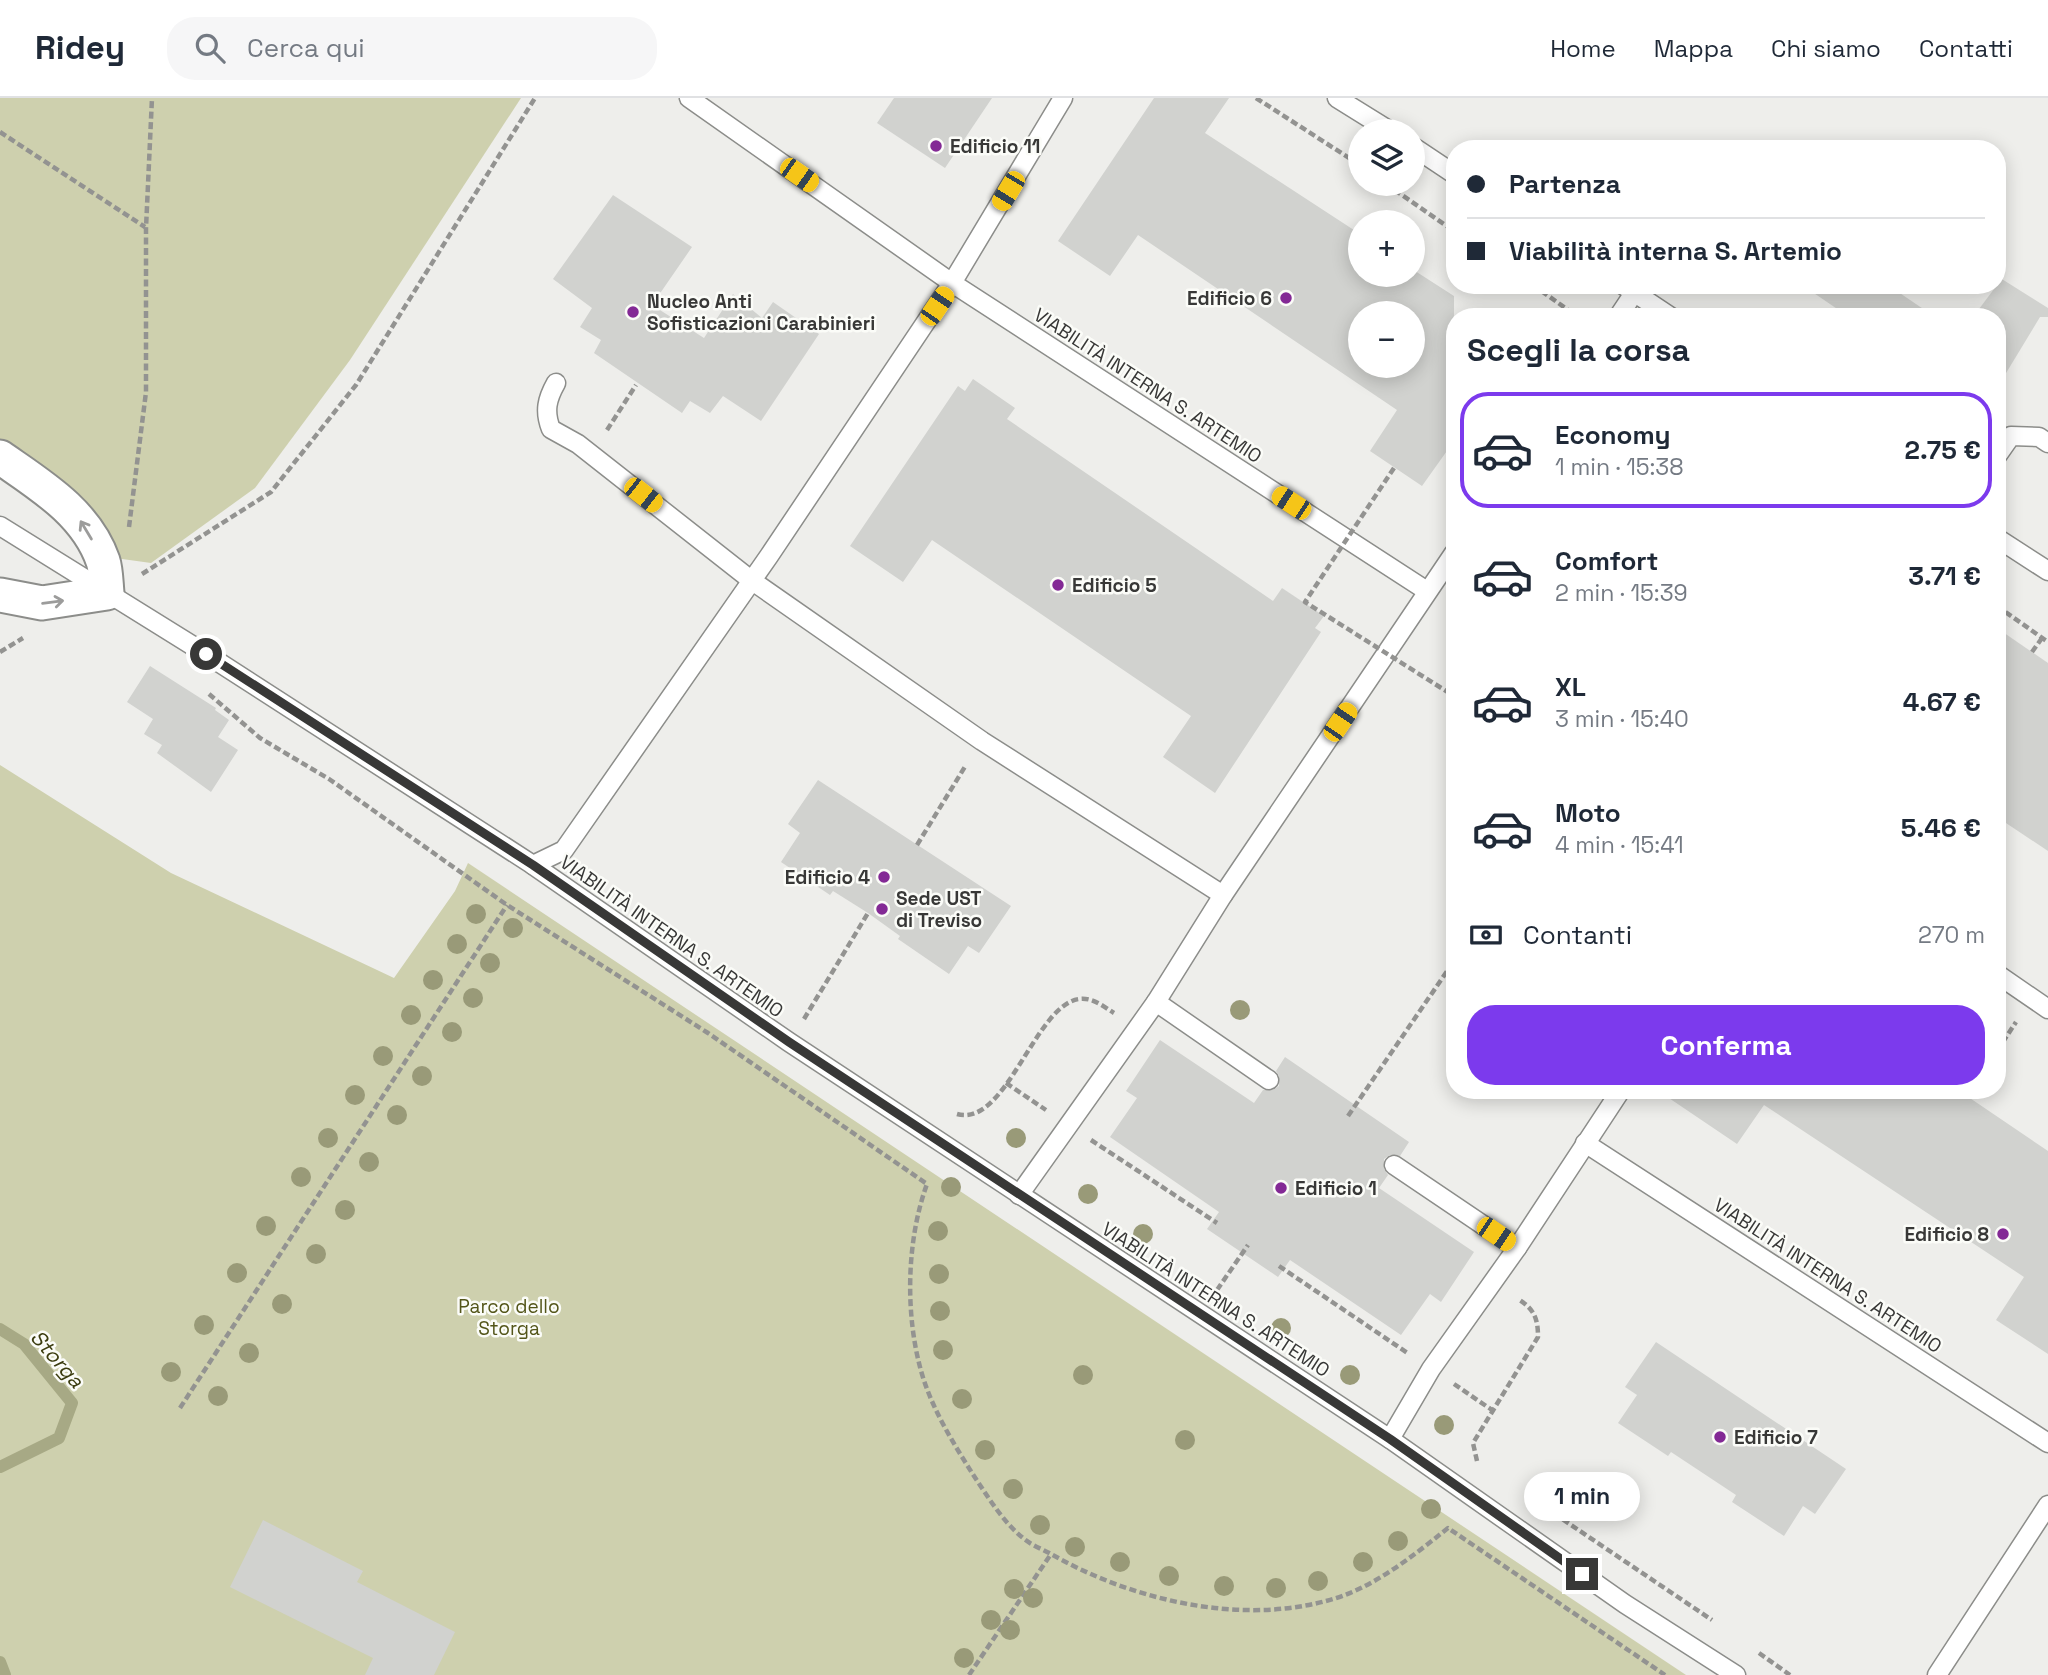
<!DOCTYPE html>
<html lang="it">
<meta charset="utf-8">
<style>
:root{--surface:#fff;--page:#f6f6f7;--text:#1f2937;--muted:#747a83;--line:#e0e1e3;--accent:#7c3aed}
body{margin:0;font-family:"Space Grotesk",sans-serif;background:var(--page);color:var(--text);height:100vh;display:flex;flex-direction:column;font-size:26px;white-space:nowrap}
*{box-sizing:border-box;margin:0}
p{font-size:23px;color:var(--muted)}
.icon{flex:none;width:38px;height:38px;fill:none;stroke:currentColor;stroke-width:2;stroke-linecap:round;stroke-linejoin:round}
.map{position:relative;flex:1;overflow:hidden}
.details{position:absolute;left:1446px;top:210px;width:560px;height:791px;display:flex;flex-direction:column;background:var(--surface);border-radius:28px;box-shadow:0 4px 18px #0003}
.details>*{flex:none}
.top-card{position:absolute;left:1446px;top:42px;width:560px;height:154px;border-radius:28px;box-shadow:0 4px 18px #0003;display:grid;align-content:center;height:154px;padding:0 21px;background:var(--surface)}
.controls{position:absolute;left:1348px;top:21px;display:grid;gap:14px}
.controls a{display:grid;place-items:center;width:77px;height:77px;border-radius:50%;background:var(--surface);box-shadow:0 4px 18px #0003;font-size:35px}
.end{position:absolute;width:32px;height:32px;margin:-16px;border:9px solid #383837;background:#fff;box-shadow:0 0 0 4px #fff}
.from{border-radius:50%}
.bubble{position:absolute;height:49px;border-radius:24px;background:var(--surface);box-shadow:0 4px 18px #0003;font-size:23px;font-weight:700;line-height:49px;text-align:center}
.car{position:absolute;width:21px;height:42px;margin:-21px -10px;border-radius:9px;box-shadow:0 0 5px 2px #0007;background:linear-gradient(#f5c518 24%,#345 0 40%,#f5c518 0 76%,#345 0 86%,#f5c518 0)}
.top-card b{display:flex;align-items:center;gap:24px;height:66px;font-size:26px}
.top-card b+b{border-top:2px solid var(--line)}
.top-card i{width:18px;height:18px;background:var(--text)}
ul{padding:0;list-style:none}
li{display:flex;align-items:center;gap:21px;height:116px;margin:0 14px 10px;padding:0 7px;border:4px solid transparent;border-radius:28px}
li div{flex:1}
li b{display:block;font-size:26px}
li em{font-style:normal;font-weight:700}
li.current{border-color:var(--accent)}
li>.icon{width:63px;height:63px;stroke-width:1.5}
h2{padding:0 21px;font-size:32px;line-height:84px}
.pay{display:flex;align-items:center;gap:18px;height:77px;padding:0 21px;font-size:26px}
.pay p{margin-inline-start:auto}
.primary-button{display:flex;gap:14px;margin-top:auto;padding:14px 21px}
.primary-button a{flex:1;height:80px;border-radius:28px;background:var(--accent);color:#fff;font-size:28px;font-weight:700;line-height:80px;text-align:center}
header{display:flex;align-items:center;gap:42px;box-sizing:border-box;height:98px;padding:0 35px;background:var(--surface);border-bottom:2px solid var(--line)}
header strong{font-size:33px}
nav{display:flex;gap:38px;margin-inline-start:auto;font-size:24px}
.search{width:490px;height:63px;background:var(--page);display:flex;align-items:center;gap:18px;box-sizing:border-box;padding:0 24px;border-radius:28px;color:var(--muted);font-size:26px}
.map>svg:first-child{display:block}
.green{fill:#ced0ae}
.lines{fill:none;stroke-linecap:round;stroke-linejoin:round}
.stream{stroke:#a7a985;stroke-width:12}
.building{fill:#d1d2cf;fill-rule:evenodd}
.service-casing{stroke:#8c8d8a;stroke-width:21}
.minor-casing{stroke:#8c8d8a;stroke-width:37}
.path{stroke:#939391;stroke-width:4.5;stroke-dasharray:7 3.5;stroke-linecap:butt}
.service{stroke:#fff;stroke-width:18}
.minor{stroke:#fff;stroke-width:33}
.path-bridge{stroke:#939391;stroke-width:4.5;stroke-dasharray:7 3.5;stroke-linecap:butt}
.tree{fill:#999a78}
.oneway{stroke:#9c9c9b}
.route{stroke:#383837;stroke-width:9}
.poi-dot{fill:#832995;stroke:#fbfcf8;stroke-width:2.5}
.labels{text-anchor:middle;stroke-width:5;stroke-linejoin:round;paint-order:stroke}
.poi-label{font-size:19px;font-weight:bold;fill:#383837;stroke:#fbfcf8;text-anchor:start}
.street-label{font-size:19px;fill:#383837;stroke:#fbfcf8}
.park-label{font-size:19px;fill:#535519;stroke:#fbfcf8}
.water-label{font-size:21px;font-style:italic;fill:#3b3c0f;stroke:#fbfcf8}
</style>
<header>
<strong>Ridey</strong>
<div class="search"><svg class="icon" aria-label="search" viewBox="0 0 24 24"><circle cx="10" cy="10" r="6"/><path d="M15 15l6 6"/></svg>Cerca qui</div>
<nav><a>Home</a><a>Mappa</a><a>Chi siamo</a><a>Contatti</a></nav>
</header>
<div class="map">
<svg width="2048" height="1577" viewBox="0 0 2048 1577">
<rect width="100%" height="100%" fill="#eeeeeb"/>
<g class="green">
<path d="M0 0H521L350 262 255 390 151 465 115 460 0 352Z"/>
<path d="M0 667 171 775 394 880 455 793 468 765 1686 1577H0Z"/>
</g>
<g class="lines">
<g class="stream">
<path d="M0 1231 24 1246 72 1305 59 1340 0 1369"/>
<path d="M0 1564 5 1577"/>
</g>
</g>
<g class="building">
<path d="M894 0H992L945 70 877 25Z"/>
<path d="M1154 0H1229L1205 35 1360 136V177H1412V171L1454 198V343L1422 388 1370 353 1397 312 1138 137 1110 178 1058 143ZM1360 215H1412V268H1360Z"/>
<path d="M613 97 692 149 652 207 704 240 733 196 762 220 773 204 819 236 761 323 723 298 710 315 690 303 682 315 594 255 601 242 580 229 592 210 553 181Z"/>
<path d="M1997 178 2048 210V219H2040L1997 290V219H1973L1997 187Z"/>
<path d="M1802 187H1888L1935 219H1849Z"/>
<path d="M973 281 1015 310 1007 321 1273 503 1282 490 1324 518 1315 530 1321 534 1215 695 1163 659 1191 618 932 442 903 484 850 448 958 288 965 293Z"/>
<path d="M1997 530 2048 565V753L1997 719Z"/>
<path d="M150 568 216 610 215 612 229 622 218 639 238 652 211 694 157 655 162 647 144 636 153 621 127 604Z"/>
<path d="M818 682 1011 808 979 855 968 848 949 876 898 841 900 838 868 815 833 793 830 797 781 764 800 735 788 726Z"/>
<path d="M1160 942 1254 1005 1263 992H1273L1279 988V978L1276 973 1285 959 1409 1044 1400 1058 1390 1057 1384 1061V1071L1388 1077 1379 1090 1474 1154 1441 1204 1430 1196 1401 1237 1290 1162 1278 1179 1207 1131 1219 1114 1110 1039 1137 1000 1126 993Z"/>
<path d="M1657 992H1958L2048 1053V1256L1996 1222 2024 1179 1764 1007 1737 1046Z"/>
<path d="M1656 1244 1846 1371 1815 1416 1803 1408 1784 1438 1732 1404 1736 1397 1671 1354 1668 1358 1618 1325 1637 1297 1625 1289Z"/>
<path d="M263 1422 363 1473 357 1484 455 1534 434 1577H365L373 1560 230 1489Z"/>
</g>
<g class="lines">
<defs>
<g id="service">
<path d="M689 0 952 185 1427 493"/>
<path d="M1337 0 1390 33"/>
<path d="M1412 48 1454 76"/>
<path d="M1623 187 1671 219"/>
<path d="M1618 219 1634 195"/>
<path d="M556 285C547 301 544 313 551 331L578 346 751 482 982 643 1223 797"/>
<path d="M1997 358 2011 338 2039 339 2048 345"/>
<path d="M0 428 206 556 533 767 789 944 1390 1341 1625 1506 1736 1577"/>
<path d="M1997 440 2048 473"/>
<path d="M533 767 564 752 769 458 952 185 1063 0"/>
<path d="M1997 876 2048 911"/>
<path d="M1156 904 1269 982"/>
<path d="M1585 1045 2048 1345"/>
<path d="M1394 1067 1517 1150"/>
<path d="M1019 1097 1156 904 1223 797 1454 455"/>
<path d="M1390 1341 1431 1271 1517 1150 1621 992"/>
<path d="M1937 1577 2048 1407"/>
</g>
<path id="minor" d="M0 359C40 387 86 414 103 463 106 472 106 485 107 495L42 505 0 497"/>
</defs>
<use href="#service" class="service-casing"/>
<use href="#minor" class="minor-casing"/>
<g class="path">
<path d="M1256 0 1360 67"/>
<path d="M0 34 145 129"/>
<path d="M1386 86 1454 133"/>
<path d="M1533 187 1578 219"/>
<path d="M607 332 636 287"/>
<path d="M129 429 146 294V130L152 0"/>
<path d="M142 476 271 394 356 287 535 0"/>
<path d="M1997 508 2048 544"/>
<path d="M0 554 23 540"/>
<path d="M2032 554 2042 540"/>
<path d="M209 596 260 640 329 681 507 807 708 935 927 1086C907 1141 905 1212 920 1269 930 1308 953 1345 974 1378 988 1399 1003 1424 1023 1440 1031 1447 1042 1451 1051 1456 1130 1501 1236 1527 1326 1503 1371 1492 1413 1458 1448 1430L1665 1577"/>
<path d="M917 747 966 667"/>
<path d="M804 921 868 815"/>
<path d="M1997 953 2016 924"/>
<path d="M1006 985 1046 1012"/>
<path d="M1966 998 1970 992"/>
<path d="M957 1016C1006 1030 1035 907 1079 901 1093 899 1104 909 1114 915"/>
<path d="M1348 1018 1454 863"/>
<path d="M1091 1042 1217 1125"/>
<path d="M1279 1168 1409 1256"/>
<path d="M1217 1192 1248 1147"/>
<path d="M1454 1286 1492 1312"/>
<path d="M180 1310 507 807"/>
<path d="M1477 1363 1473 1345 1538 1239C1538 1220 1534 1211 1518 1201"/>
<path d="M1528 1398 1712 1522"/>
<path d="M1759 1555 1790 1577"/>
<path d="M969 1577 1051 1456"/>
</g>
<use href="#service" class="service"/>
<use href="#minor" class="minor"/>
<path class="path-bridge" d="M1394 370 1305 504 1454 598"/>
</g>
<g class="tree">
<circle cx="476" cy="816" r="10"/>
<circle cx="513" cy="830" r="10"/>
<circle cx="457" cy="846" r="10"/>
<circle cx="490" cy="865" r="10"/>
<circle cx="433" cy="882" r="10"/>
<circle cx="473" cy="900" r="10"/>
<circle cx="1240" cy="912" r="10"/>
<circle cx="411" cy="917" r="10"/>
<circle cx="452" cy="934" r="10"/>
<circle cx="383" cy="958" r="10"/>
<circle cx="422" cy="978" r="10"/>
<circle cx="355" cy="997" r="10"/>
<circle cx="397" cy="1017" r="10"/>
<circle cx="328" cy="1040" r="10"/>
<circle cx="1016" cy="1040" r="10"/>
<circle cx="369" cy="1064" r="10"/>
<circle cx="301" cy="1079" r="10"/>
<circle cx="951" cy="1089" r="10"/>
<circle cx="1088" cy="1096" r="10"/>
<circle cx="345" cy="1112" r="10"/>
<circle cx="266" cy="1128" r="10"/>
<circle cx="938" cy="1133" r="10"/>
<circle cx="1143" cy="1136" r="10"/>
<circle cx="316" cy="1156" r="10"/>
<circle cx="237" cy="1175" r="10"/>
<circle cx="939" cy="1176" r="10"/>
<circle cx="282" cy="1206" r="10"/>
<circle cx="940" cy="1213" r="10"/>
<circle cx="204" cy="1227" r="10"/>
<circle cx="1281" cy="1230" r="10"/>
<circle cx="943" cy="1252" r="10"/>
<circle cx="249" cy="1255" r="10"/>
<circle cx="171" cy="1274" r="10"/>
<circle cx="1083" cy="1277" r="10"/>
<circle cx="1350" cy="1277" r="10"/>
<circle cx="218" cy="1298" r="10"/>
<circle cx="962" cy="1301" r="10"/>
<circle cx="1444" cy="1327" r="10"/>
<circle cx="1185" cy="1342" r="10"/>
<circle cx="985" cy="1352" r="10"/>
<circle cx="1013" cy="1391" r="10"/>
<circle cx="1431" cy="1411" r="10"/>
<circle cx="1040" cy="1427" r="10"/>
<circle cx="1398" cy="1443" r="10"/>
<circle cx="1075" cy="1449" r="10"/>
<circle cx="1120" cy="1464" r="10"/>
<circle cx="1363" cy="1464" r="10"/>
<circle cx="1169" cy="1478" r="10"/>
<circle cx="1318" cy="1483" r="10"/>
<circle cx="1224" cy="1488" r="10"/>
<circle cx="1276" cy="1490" r="10"/>
<circle cx="1014" cy="1491" r="10"/>
<circle cx="1033" cy="1500" r="10"/>
<circle cx="991" cy="1522" r="10"/>
<circle cx="1010" cy="1532" r="10"/>
<circle cx="964" cy="1560" r="10"/>
</g>
<defs><path id="oneway-shaft" d="M-6 0H5M1.5-3L5.5 0L1.5 3" fill="none" stroke-width="1.6" stroke-linecap="round" stroke-linejoin="round" transform="scale(1.75)"/></defs>
<g class="oneway">
<use href="#oneway-shaft" transform="translate(86 432) rotate(-121)"/>
<use href="#oneway-shaft" transform="translate(53 504) rotate(-7)"/>
</g>
<g class="lines">
<path class="route" d="M206 556 533 767 789 944 1390 1341 1582 1476"/>
</g>
<g class="poi-dot">
<circle cx="936" cy="48" r="7"/>
<circle cx="1286" cy="200" r="7"/>
<circle cx="633" cy="214" r="7"/>
<circle cx="1058" cy="487" r="7"/>
<circle cx="884" cy="779" r="7"/>
<circle cx="882" cy="811" r="7"/>
<circle cx="1281" cy="1090" r="7"/>
<circle cx="2003" cy="1136" r="7"/>
<circle cx="1720" cy="1339" r="7"/>
</g>
<g class="labels">
<g class="poi-label">
<text x="950" y="55">Edificio 11</text>
<text x="1272" y="207" text-anchor="end">Edificio 6</text>
<text x="647" y="210">Nucleo Anti<tspan x="647" dy="22">Sofisticazioni Carabinieri</tspan></text>
<text x="1072" y="494">Edificio 5</text>
<text x="870" y="786" text-anchor="end">Edificio 4</text>
<text x="896" y="807">Sede UST<tspan x="896" dy="22">di Treviso</tspan></text>
<text x="1295" y="1097">Edificio 1</text>
<text x="1989" y="1143" text-anchor="end">Edificio 8</text>
<text x="1734" y="1346">Edificio 7</text>
</g>
<g class="street-label">
<text transform="translate(1148 287) rotate(33)" y="7">VIABILITÀ INTERNA S. ARTEMIO</text>
<text transform="translate(672 838) rotate(35)" y="7">VIABILITÀ INTERNA S. ARTEMIO</text>
<text transform="translate(1828 1177) rotate(33)" y="7">VIABILITÀ INTERNA S. ARTEMIO</text>
<text transform="translate(1216 1201) rotate(33)" y="7">VIABILITÀ INTERNA S. ARTEMIO</text>
</g>
<g class="park-label">
<text x="509" y="1215">Parco dello<tspan x="509" dy="22">Storga</tspan></text>
</g>
<g class="water-label">
<text transform="translate(57 1261) rotate(49)" y="7">Storga</text>
</g>
</g>
</svg>
<div class="controls">
<a><svg class="icon" aria-label="layers" viewBox="0 0 24 24"><path d="M12 4l9 5-9 5-9-5zM3 14l9 5 9-5"/></svg></a>
<a>+</a>
<a>−</a>
</div>
<i class="end from" style="left:206px;top:556px"></i>
<i class="end" style="left:1582px;top:1476px"></i>
<div class="bubble" style="left:1524px;top:1374px;width:116px">1 min</div>
<i class="car" style="left:799px;top:77px;rotate:125deg"></i>
<i class="car" style="left:1008px;top:93px;rotate:211deg"></i>
<i class="car" style="left:937px;top:208px;rotate:34deg"></i>
<i class="car" style="left:643px;top:397px;rotate:128deg"></i>
<i class="car" style="left:1291px;top:405px;rotate:303deg"></i>
<i class="car" style="left:1340px;top:624px;rotate:34deg"></i>
<i class="car" style="left:1496px;top:1136px;rotate:124deg"></i>
<div class="top-card">
<b><i class="from"></i>Partenza</b>
<b><i></i>Viabilità interna S. Artemio</b>
</div>
<section class="details">
<h2>Scegli la corsa</h2>
<ul>
<li class="current"><svg class="icon" aria-label="car" viewBox="0 0 24 24"><path d="M5 17H2v-5l4-1 3-4h7l3 4 3 1v5h-3M9 17h6M6 11h13"/><circle cx="7" cy="17" r="2"/><circle cx="17" cy="17" r="2"/></svg><div><b>Economy</b><p>1 min · 15:38</p></div><em>2.75 €</em></li>
<li><svg class="icon" aria-label="car" viewBox="0 0 24 24"><path d="M5 17H2v-5l4-1 3-4h7l3 4 3 1v5h-3M9 17h6M6 11h13"/><circle cx="7" cy="17" r="2"/><circle cx="17" cy="17" r="2"/></svg><div><b>Comfort</b><p>2 min · 15:39</p></div><em>3.71 €</em></li>
<li><svg class="icon" aria-label="car" viewBox="0 0 24 24"><path d="M5 17H2v-5l4-1 3-4h7l3 4 3 1v5h-3M9 17h6M6 11h13"/><circle cx="7" cy="17" r="2"/><circle cx="17" cy="17" r="2"/></svg><div><b>XL</b><p>3 min · 15:40</p></div><em>4.67 €</em></li>
<li><svg class="icon" aria-label="car" viewBox="0 0 24 24"><path d="M5 17H2v-5l4-1 3-4h7l3 4 3 1v5h-3M9 17h6M6 11h13"/><circle cx="7" cy="17" r="2"/><circle cx="17" cy="17" r="2"/></svg><div><b>Moto</b><p>4 min · 15:41</p></div><em>5.46 €</em></li>
</ul>
<div class="pay"><svg class="icon" aria-label="cash" viewBox="0 0 24 24"><path d="M3 7h18v10H3z"/><circle cx="12" cy="12" r="2"/></svg>Contanti<p>270 m</p></div>
<div class="primary-button"><a>Conferma</a></div>
</section>
</div>
